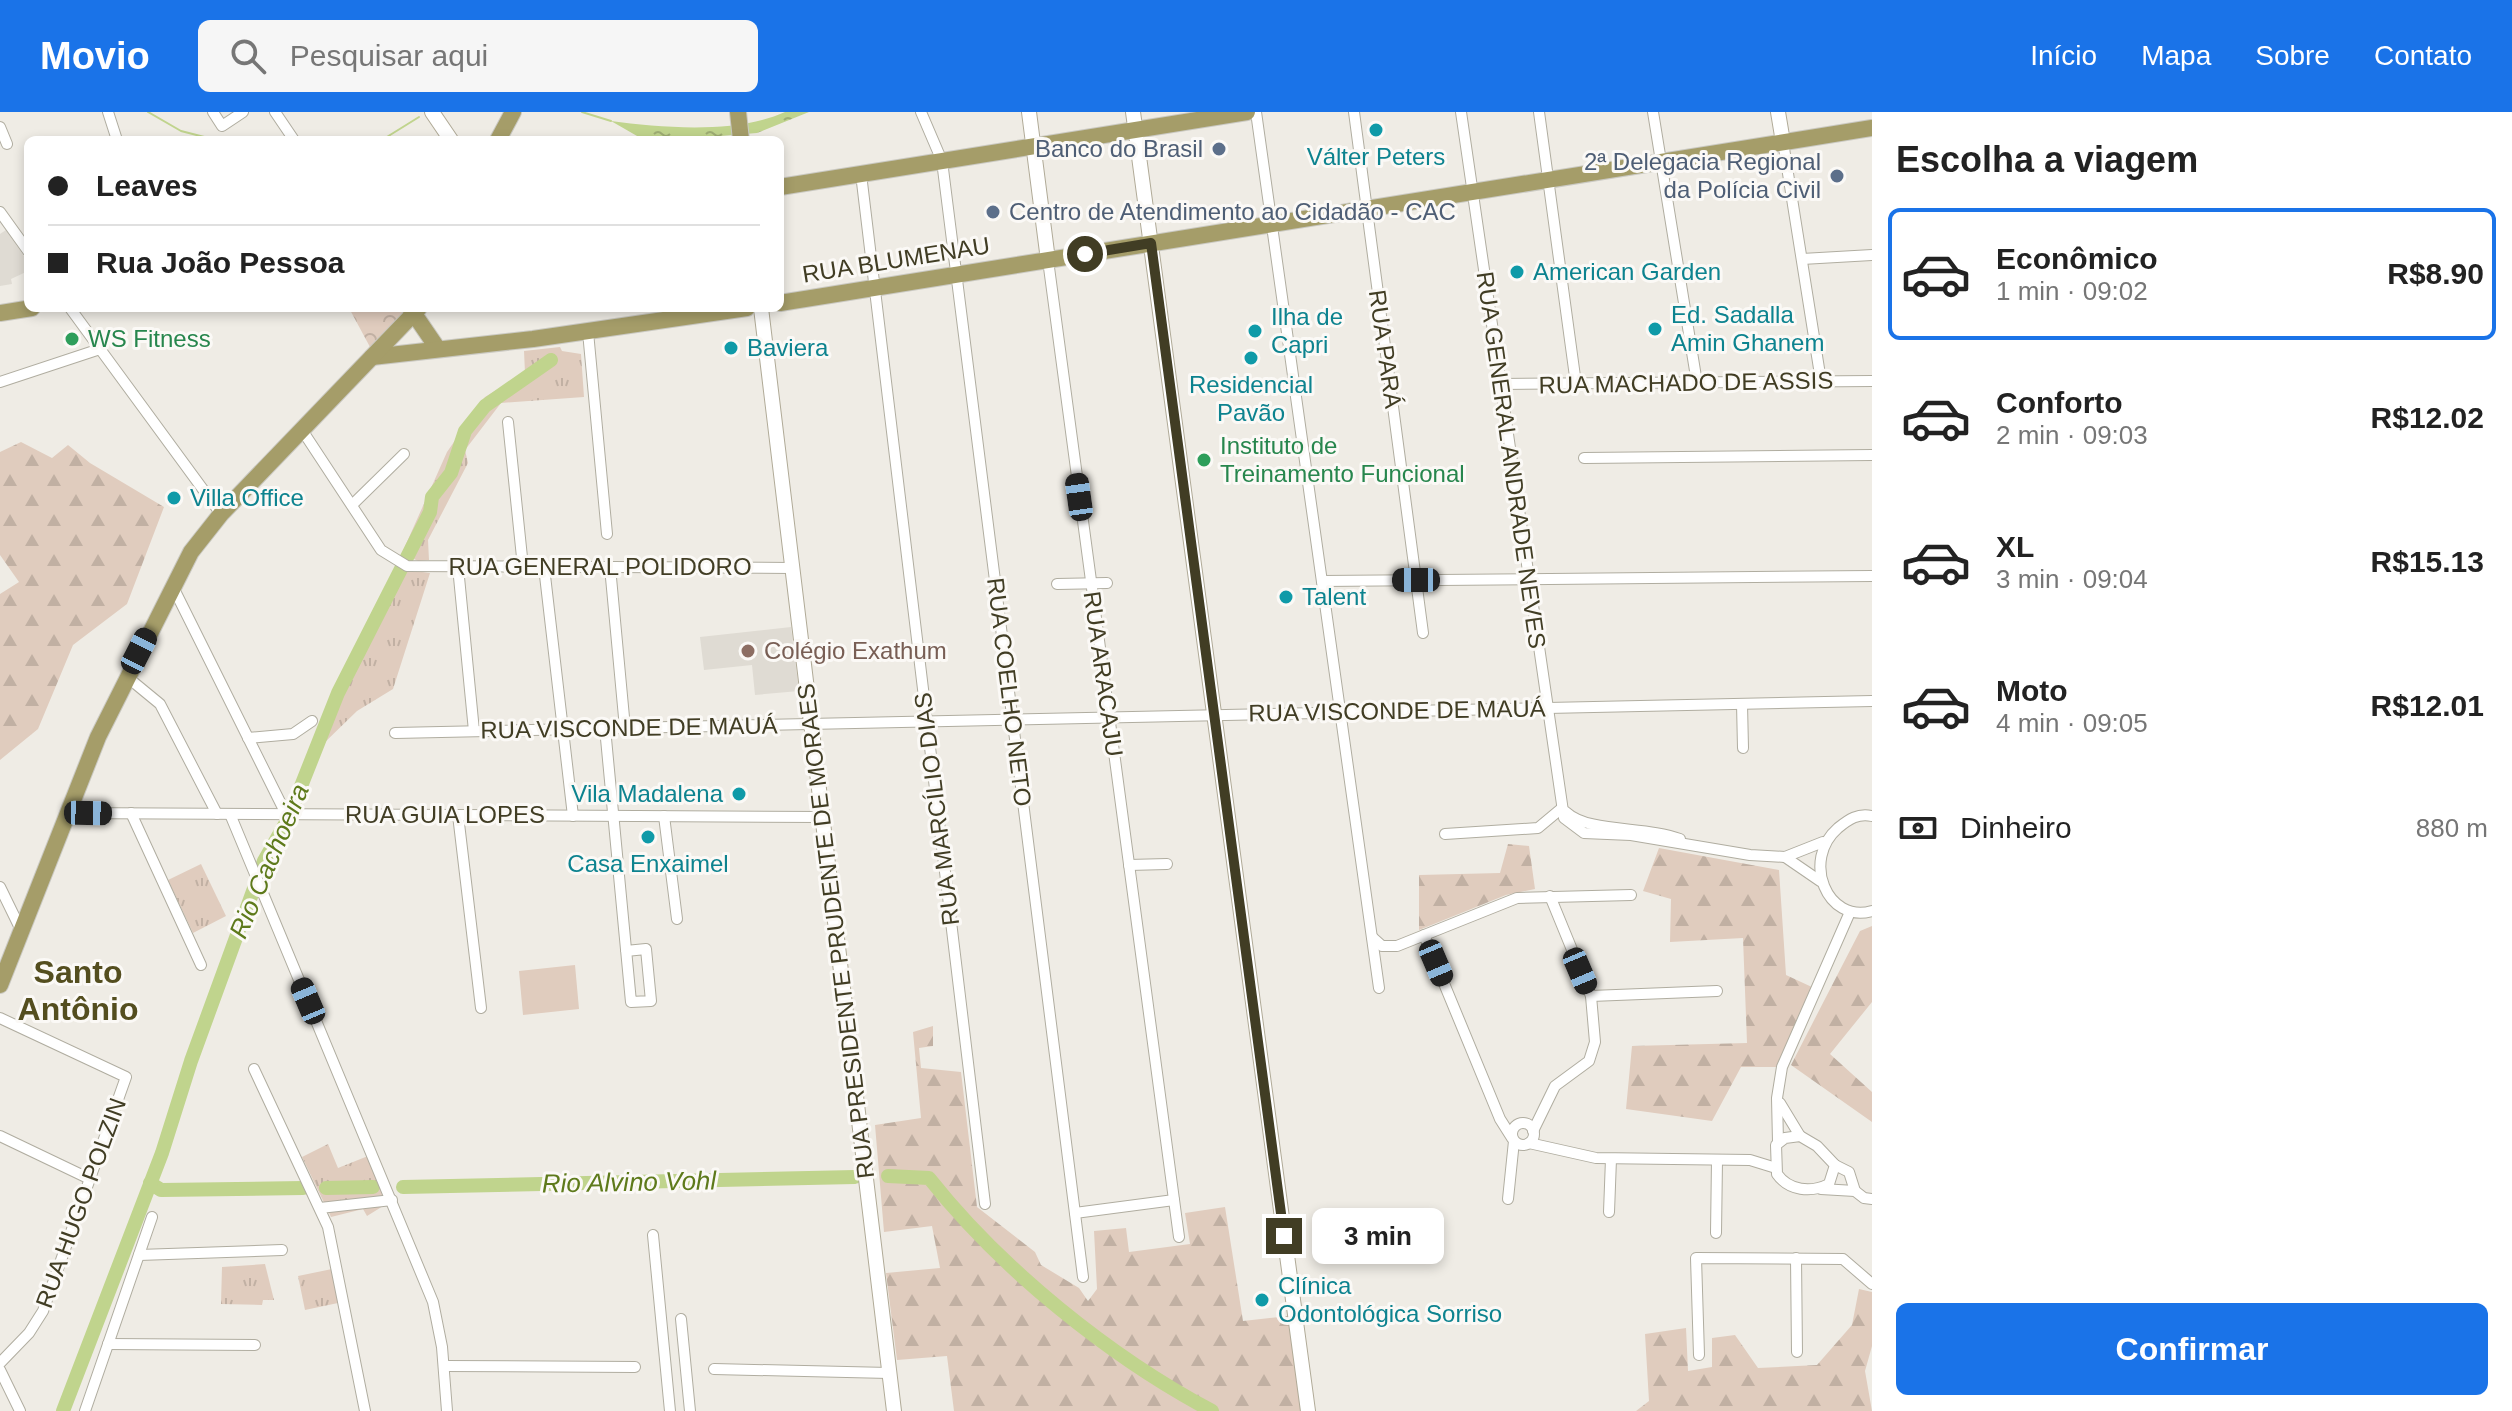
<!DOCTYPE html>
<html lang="pt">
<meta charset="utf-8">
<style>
:root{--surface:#fff;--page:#f6f6f6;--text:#222;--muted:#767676;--line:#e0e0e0;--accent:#1a73e8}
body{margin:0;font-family:Helvetica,sans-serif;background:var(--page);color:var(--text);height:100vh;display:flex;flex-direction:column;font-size:30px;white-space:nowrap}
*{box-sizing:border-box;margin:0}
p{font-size:26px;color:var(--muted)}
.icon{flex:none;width:44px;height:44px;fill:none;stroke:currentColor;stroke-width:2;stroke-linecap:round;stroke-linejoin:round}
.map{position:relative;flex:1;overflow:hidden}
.details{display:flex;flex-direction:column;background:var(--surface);width:640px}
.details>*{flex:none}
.top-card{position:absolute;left:24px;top:24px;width:760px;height:176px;border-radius:12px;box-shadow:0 4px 12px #0003;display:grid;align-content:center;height:176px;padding:0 24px;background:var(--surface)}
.end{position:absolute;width:36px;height:36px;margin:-18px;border:10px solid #413d24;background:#fff;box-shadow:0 0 0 4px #fff}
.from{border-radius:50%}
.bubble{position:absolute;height:56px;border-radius:12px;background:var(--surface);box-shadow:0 4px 12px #0003;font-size:26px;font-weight:800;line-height:56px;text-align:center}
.car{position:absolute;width:24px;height:48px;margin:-24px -12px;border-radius:10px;box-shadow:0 0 6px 2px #0007;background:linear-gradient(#222 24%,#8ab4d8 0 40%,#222 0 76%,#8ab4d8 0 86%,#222 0)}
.top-card b{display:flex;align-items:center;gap:28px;height:76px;font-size:30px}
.top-card b+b{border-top:2px solid var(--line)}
.top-card i{width:20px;height:20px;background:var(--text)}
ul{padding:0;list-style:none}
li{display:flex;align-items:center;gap:24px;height:132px;margin:0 16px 12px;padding:0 8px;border:4px solid transparent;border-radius:12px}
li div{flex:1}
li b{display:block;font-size:30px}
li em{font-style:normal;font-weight:800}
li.on{border-color:var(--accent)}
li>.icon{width:72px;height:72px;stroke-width:1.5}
h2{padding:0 24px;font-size:36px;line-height:96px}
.pay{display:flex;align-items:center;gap:20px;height:88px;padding:0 24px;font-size:30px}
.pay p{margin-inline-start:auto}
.cta{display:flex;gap:16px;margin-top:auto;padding:16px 24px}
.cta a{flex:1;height:92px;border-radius:12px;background:var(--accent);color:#fff;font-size:32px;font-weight:800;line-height:92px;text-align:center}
header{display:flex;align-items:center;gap:48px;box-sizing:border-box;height:112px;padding:0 40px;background:var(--accent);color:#fff}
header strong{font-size:38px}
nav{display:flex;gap:44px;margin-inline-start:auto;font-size:28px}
.search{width:560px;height:72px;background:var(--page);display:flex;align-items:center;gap:20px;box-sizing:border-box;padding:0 28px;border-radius:12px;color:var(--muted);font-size:30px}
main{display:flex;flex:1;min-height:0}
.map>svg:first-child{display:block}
.built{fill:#dfdbd3}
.grass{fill:url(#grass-tufts)}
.forest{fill:url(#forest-firs)}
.park{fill:url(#park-crowns)}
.garden{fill:#e0ccbe}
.water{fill:url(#water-ripples)}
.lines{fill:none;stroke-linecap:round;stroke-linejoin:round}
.stream{stroke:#c0d48d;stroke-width:2}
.river{stroke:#c0d48d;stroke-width:14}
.street-casing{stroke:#b0ada0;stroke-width:12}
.secondary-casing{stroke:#b0aa97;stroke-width:16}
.primary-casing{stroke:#cac9c2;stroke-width:18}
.street{stroke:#fff;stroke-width:10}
.secondary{stroke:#fff;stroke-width:14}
.primary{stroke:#a59d69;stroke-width:16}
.route{stroke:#413d24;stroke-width:10}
.culture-dot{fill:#0f9aa8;stroke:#fbf9f6;stroke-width:3}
.service-dot{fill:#5c6f8a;stroke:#fbf9f6;stroke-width:3}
.leisure-dot{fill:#2e9e5b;stroke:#fbf9f6;stroke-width:3}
.education-dot{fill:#8d6e63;stroke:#fbf9f6;stroke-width:3}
.labels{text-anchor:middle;stroke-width:6;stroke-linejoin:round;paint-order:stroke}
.service-label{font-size:24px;fill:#4e5e75;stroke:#fbf9f6;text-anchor:end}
.culture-label{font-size:24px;fill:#0d838f;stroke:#fbf9f6;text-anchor:start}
.street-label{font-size:24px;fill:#413d24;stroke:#fbf9f6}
.leisure-label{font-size:24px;fill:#27864d;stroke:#fbf9f6;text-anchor:start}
.education-label{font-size:24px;fill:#785e54;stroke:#fbf9f6;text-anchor:start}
.water-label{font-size:26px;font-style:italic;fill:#5e7a1b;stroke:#fbf9f6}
.district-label{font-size:32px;font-weight:bold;fill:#544e1f;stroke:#fbf9f6}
</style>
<header>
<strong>Movio</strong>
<div class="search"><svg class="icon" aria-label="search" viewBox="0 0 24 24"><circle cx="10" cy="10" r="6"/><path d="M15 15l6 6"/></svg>Pesquisar aqui</div>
<nav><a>Início</a><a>Mapa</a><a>Sobre</a><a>Contato</a></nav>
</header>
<main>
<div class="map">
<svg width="1872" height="1299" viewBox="0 0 1872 1299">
<defs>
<pattern id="grass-tufts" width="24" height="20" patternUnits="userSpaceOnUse" patternTransform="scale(2)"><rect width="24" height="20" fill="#e0ccbe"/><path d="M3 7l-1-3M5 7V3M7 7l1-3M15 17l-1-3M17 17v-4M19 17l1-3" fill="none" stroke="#c1b0a3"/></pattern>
<pattern id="forest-firs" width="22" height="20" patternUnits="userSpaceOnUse" patternTransform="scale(2)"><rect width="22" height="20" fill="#e0ccbe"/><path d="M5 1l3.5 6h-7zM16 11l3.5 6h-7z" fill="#c1b0a3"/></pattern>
<pattern id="park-crowns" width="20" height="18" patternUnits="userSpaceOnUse" patternTransform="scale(2)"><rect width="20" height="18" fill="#e0ccbe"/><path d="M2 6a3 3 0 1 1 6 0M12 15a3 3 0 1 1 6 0" fill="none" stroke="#c1b0a3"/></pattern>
<pattern id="water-ripples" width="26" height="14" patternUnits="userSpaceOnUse" patternTransform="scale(2)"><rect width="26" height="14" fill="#c0d48d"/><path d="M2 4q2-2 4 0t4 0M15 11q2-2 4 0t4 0" fill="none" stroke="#9ead73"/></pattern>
</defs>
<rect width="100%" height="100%" fill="#efece5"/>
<g class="built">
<path d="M6 118 28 150V159L11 167 12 172 0 174V122Z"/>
<path d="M791 515 799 579 755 583 752 553 704 558 700 525Z"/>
</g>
<g class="grass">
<path d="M560 235 562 239 581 242 584 285 501 291 465 338 468 351 428 428 429 448 418 449 402 441 447 340 485 285 525 261 524 239Z"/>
<path d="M407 458 430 461 393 577 357 599 321 634 339 593 348 564 365 539 371 508 394 483 400 465Z"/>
<path d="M201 752 226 804 193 821 168 768Z"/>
<path d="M328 1032 338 1056 368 1044 388 1091 367 1104 363 1097 331 1105 302 1045Z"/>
<path d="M265 1152 274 1188H263L262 1193 221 1192 222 1155Z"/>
<path d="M332 1157 338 1191 305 1198 298 1164Z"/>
</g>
<g class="forest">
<path d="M21 330 52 346 68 333 90 351 164 395 127 492 73 533 38 617 0 648V482L19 470 0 443V340Z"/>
<path d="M1508 732 1529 734 1535 777 1506 783 1419 818V763L1500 761Z"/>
<path d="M1659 736 1779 758 1786 863 1814 876 1776 955H1741L1712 1009 1626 997 1632 934 1747 931 1743 826 1670 830 1671 787 1643 779Z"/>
<path d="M1872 814V890L1830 942 1872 980V1010L1791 953 1860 819Z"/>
<path d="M933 914V934L919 936 921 956 961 960 977 1095 1035 1140 1041 1153 1079 1176 1088 1189 1097 1177 1094 1119 1126 1116 1129 1140 1190 1132 1185 1101 1225 1095 1243 1209 1288 1204 1302 1299H954L947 1244 897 1248 886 1161 940 1156 932 1114 884 1120 875 1013 921 1006 913 920Z"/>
<path d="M1859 1177 1872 1180V1234L1865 1259 1872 1299H1636L1649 1289 1645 1222 1686 1216 1688 1259 1712 1255V1226L1735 1223 1758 1256 1817 1253 1852 1213Z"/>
</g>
<path class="park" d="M349 196H402L405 201 370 235Z"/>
<path class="garden" d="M575 853 579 897 523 903 519 859Z"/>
<path class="water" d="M785 0H809L757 21 672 28H644L611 9C664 16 736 22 785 0Z"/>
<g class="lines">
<g class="stream">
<path d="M148 0 181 19 216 28"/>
<path d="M582 0 611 9"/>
<path d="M382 28 419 5"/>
</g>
<g class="river">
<path d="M888 1064 929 1066C1001 1157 1110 1245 1212 1299"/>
<path d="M150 1071 161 1078 303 1076"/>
<path d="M403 1075 855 1065"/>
<path d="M326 1076 373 1075"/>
<path d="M63 1299 162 1041 191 949 264 749 288 707 338 581 430 400 432 385 451 361 465 319 485 294 551 248"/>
</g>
<defs>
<g id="street">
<path d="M108 0 117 28"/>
<path d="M213 0 222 14 243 0"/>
<path d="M275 0 294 28"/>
<path d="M921 0 942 49 1083 1165"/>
<path d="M1256 0 1379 876"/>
<path d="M1354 0 1423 521"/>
<path d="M1461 0 1564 706 1584 721 1631 723 1750 743 1785 745 1823 730"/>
<path d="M1539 0 1576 272"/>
<path d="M1653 0 1697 271"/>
<path d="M0 15 7 32"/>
<path d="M1783 30 1821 269"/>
<path d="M861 62 985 1092"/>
<path d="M0 100 28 139"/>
<path d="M1802 147 1872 143"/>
<path d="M1048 148 1179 1125"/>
<path d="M70 196 221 402"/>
<path d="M588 220 607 422"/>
<path d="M0 270 100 237"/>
<path d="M1500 272 1872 269"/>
<path d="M508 310 523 455"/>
<path d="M302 318 381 438 407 454 792 456"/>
<path d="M1584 346 1872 343"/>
<path d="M352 393 404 342"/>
<path d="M458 455 474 619"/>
<path d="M544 455 573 704"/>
<path d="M610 455 625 616"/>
<path d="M1322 469 1872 464"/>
<path d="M1057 472 1107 471"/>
<path d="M173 475 286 702"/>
<path d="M126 564 160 592 217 702"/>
<path d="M1742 592 1743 636"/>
<path d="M605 616 631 890 651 889 646 837 626 839"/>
<path d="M395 621 1872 589"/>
<path d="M248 626 293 622 312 609"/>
<path d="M1566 700C1588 721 1646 714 1680 727"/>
<path d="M67 701 822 705"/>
<path d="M131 701 201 853"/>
<path d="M230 702 433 1190 442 1235 447 1299"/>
<path d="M458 703 481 896"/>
<path d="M664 704 677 807"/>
<path d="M1872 704C1858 701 1849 707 1838 716 1801 748 1827 812 1872 799"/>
<path d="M1445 722 1538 716 1562 696"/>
<path d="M1785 745 1820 769"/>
<path d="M1129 753 1167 752"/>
<path d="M0 775 21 818"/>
<path d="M1424 823 1500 1007 1512 1026"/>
<path d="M1372 825 1382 834H1397L1517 786 1631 783"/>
<path d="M1591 884 1717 879"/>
<path d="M0 906 126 965 43 1199 29 1221 0 1251"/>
<path d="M254 957 328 1115 365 1299"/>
<path d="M1780 991 1800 1024"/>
<circle cx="1523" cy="1022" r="11"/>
<path d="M1533 1019 1555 974 1589 949 1595 930 1591 884 1550 784"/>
<path d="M0 1024 90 1067"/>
<path d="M1800 1024 1817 1034 1835 1053 1829 1072C1811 1081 1789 1079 1777 1062L1776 1033 1785 1026Z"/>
<path d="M1778 1030 1777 986 1782 955 1850 800"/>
<path d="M1529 1031 1596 1046 1750 1048 1776 1056"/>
<path d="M1835 1053 1849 1060 1855 1079"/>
<path d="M1821 1077 1855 1079 1864 1086 1872 1087"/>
<path d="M1508 1087 1514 1029"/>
<path d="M320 1096 392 1088"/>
<path d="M1609 1100 1611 1047"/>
<path d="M1075 1101 1174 1088"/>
<path d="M1716 1121 1717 1048"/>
<path d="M653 1123 670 1299"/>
<path d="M139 1143 282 1138"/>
<path d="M1796 1146 1797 1240"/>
<path d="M681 1207 690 1299"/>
<path d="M108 1232 255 1233"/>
<path d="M1699 1243 1696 1146 1843 1147 1872 1172"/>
<path d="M444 1254 635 1255"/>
<path d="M714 1257 889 1261"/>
<path d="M0 1258 20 1299"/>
<path d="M85 1299 152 1105"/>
</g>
<g id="secondary">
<path d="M432 0 451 28"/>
<path d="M1029 0 1048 148"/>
<path d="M1133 0 1308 1299"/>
<path d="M1778 0 1783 30"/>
<path d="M761 196 894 1299"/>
</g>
<g id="primary">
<path d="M738 0 741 28"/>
<path d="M498 28 513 0"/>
<path d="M780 75 1247 0"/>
<path d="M780 191 1872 16"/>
<path d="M410 196 438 237"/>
<path d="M0 201 32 196"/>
<path d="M372 245 533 227 747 196"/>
<path d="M0 873 98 625 191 440 221 402 419 196"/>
</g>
</defs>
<use href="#street" class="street-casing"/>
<use href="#secondary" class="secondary-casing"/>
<use href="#primary" class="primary-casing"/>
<use href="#street" class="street"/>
<use href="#secondary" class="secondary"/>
<use href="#primary" class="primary"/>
</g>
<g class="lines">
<path class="route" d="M1085 142 1151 131 1284 1124"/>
</g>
<g class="culture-dot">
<circle cx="1376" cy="18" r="8"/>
<circle cx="1517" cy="160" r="8"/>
<circle cx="1655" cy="217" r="8"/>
<circle cx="1255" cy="219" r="8"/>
<circle cx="731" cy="236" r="8"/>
<circle cx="1251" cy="246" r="8"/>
<circle cx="174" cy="386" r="8"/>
<circle cx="1286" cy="485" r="8"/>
<circle cx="739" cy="682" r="8"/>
<circle cx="648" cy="725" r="8"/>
<circle cx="1262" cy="1188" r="8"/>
</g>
<g class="service-dot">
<circle cx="1219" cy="37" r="8"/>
<circle cx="1837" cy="64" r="8"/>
<circle cx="993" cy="100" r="8"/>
</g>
<g class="leisure-dot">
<circle cx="72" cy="227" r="8"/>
<circle cx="1204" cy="348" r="8"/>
</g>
<circle class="education-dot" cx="748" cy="539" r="8"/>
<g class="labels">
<g class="service-label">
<text x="1203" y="45">Banco do Brasil</text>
<text x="1821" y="58">2ª Delegacia Regional<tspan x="1821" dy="28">da Polícia Civil</tspan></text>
<text x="1009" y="108" text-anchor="start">Centro de Atendimento ao Cidadão - CAC</text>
</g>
<g class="culture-label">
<text x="1376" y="53" text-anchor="middle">Válter Peters</text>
<text x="1533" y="168">American Garden</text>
<text x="1671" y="211">Ed. Sadalla<tspan x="1671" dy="28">Amin Ghanem</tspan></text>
<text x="1271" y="213">Ilha de<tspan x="1271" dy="28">Capri</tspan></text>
<text x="747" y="244">Baviera</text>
<text x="1251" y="281" text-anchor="middle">Residencial<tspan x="1251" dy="28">Pavão</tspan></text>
<text x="190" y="394">Villa Office</text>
<text x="1302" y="493">Talent</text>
<text x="723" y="690" text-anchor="end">Vila Madalena</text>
<text x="648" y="760" text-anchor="middle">Casa Enxaimel</text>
<text x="1278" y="1182">Clínica<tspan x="1278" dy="28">Odontológica Sorriso</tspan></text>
</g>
<g class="street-label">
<text transform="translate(896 148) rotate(-9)" y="8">RUA BLUMENAU</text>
<text transform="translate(1385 237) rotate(82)" y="8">RUA PARÁ</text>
<text transform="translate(1686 271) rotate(-1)" y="8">RUA MACHADO DE ASSIS</text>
<text transform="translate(1511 348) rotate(82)" y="8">RUA GENERAL ANDRADE NEVES</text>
<text x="600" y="463">RUA GENERAL POLIDORO</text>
<text transform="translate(1103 562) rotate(82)" y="8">RUA ARACAJU</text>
<text transform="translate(1009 580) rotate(83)" y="8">RUA COELHO NETO</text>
<text transform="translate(1397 599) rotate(-1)" y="8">RUA VISCONDE DE MAUÁ</text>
<text transform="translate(629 616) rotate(-1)" y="8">RUA VISCONDE DE MAUÁ</text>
<text transform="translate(937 697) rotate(-97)" y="8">RUA MARCÍLIO DIAS</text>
<text x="445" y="711">RUA GUIA LOPES</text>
<text transform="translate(836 819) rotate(-97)" y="8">RUA PRESIDENTE PRUDENTE DE MORAES</text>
<text transform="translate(81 1091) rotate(-70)" y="8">RUA HUGO POLZIN</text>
</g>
<g class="leisure-label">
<text x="88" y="235">WS Fitness</text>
<text x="1220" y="342">Instituto de<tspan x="1220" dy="28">Treinamento Funcional</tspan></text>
</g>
<g class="education-label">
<text x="764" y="547">Colégio Exathum</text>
</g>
<g class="water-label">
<text transform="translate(269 749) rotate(-67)" y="9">Rio Cachoeira</text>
<text transform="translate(629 1070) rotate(-1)" y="9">Rio Alvino Vohl</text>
</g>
<g class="district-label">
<text x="78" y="871">Santo<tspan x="78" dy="37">Antônio</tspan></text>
</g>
</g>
</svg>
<i class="end from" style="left:1085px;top:142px"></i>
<i class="end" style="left:1284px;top:1124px"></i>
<div class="bubble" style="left:1312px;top:1096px;width:132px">3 min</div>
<i class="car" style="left:1079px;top:385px;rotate:352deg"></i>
<i class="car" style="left:1416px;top:468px;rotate:270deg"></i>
<i class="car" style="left:139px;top:539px;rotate:27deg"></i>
<i class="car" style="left:88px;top:701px;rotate:91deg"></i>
<i class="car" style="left:1436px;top:851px;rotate:157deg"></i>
<i class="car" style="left:1580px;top:859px;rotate:157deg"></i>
<i class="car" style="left:308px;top:889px;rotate:337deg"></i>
<div class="top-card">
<b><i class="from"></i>Leaves</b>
<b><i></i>Rua João Pessoa</b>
</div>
</div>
<section class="details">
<h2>Escolha a viagem</h2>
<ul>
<li class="on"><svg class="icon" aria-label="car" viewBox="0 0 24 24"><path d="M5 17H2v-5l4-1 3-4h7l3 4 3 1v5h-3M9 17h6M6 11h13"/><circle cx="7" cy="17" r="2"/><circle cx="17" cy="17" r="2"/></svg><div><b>Econômico</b><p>1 min · 09:02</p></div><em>R$8.90</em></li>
<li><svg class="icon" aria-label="car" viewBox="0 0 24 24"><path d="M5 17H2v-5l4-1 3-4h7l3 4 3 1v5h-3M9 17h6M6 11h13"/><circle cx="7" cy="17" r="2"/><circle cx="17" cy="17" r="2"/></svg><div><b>Conforto</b><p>2 min · 09:03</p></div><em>R$12.02</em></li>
<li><svg class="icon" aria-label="car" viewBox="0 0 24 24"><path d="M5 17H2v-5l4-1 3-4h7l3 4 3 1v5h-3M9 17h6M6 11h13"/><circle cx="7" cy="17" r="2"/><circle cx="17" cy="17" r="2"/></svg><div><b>XL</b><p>3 min · 09:04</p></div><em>R$15.13</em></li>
<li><svg class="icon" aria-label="car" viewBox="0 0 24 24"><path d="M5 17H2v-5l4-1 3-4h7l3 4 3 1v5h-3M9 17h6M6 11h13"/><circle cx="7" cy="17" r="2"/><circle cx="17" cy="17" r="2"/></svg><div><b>Moto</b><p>4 min · 09:05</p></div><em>R$12.01</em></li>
</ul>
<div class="pay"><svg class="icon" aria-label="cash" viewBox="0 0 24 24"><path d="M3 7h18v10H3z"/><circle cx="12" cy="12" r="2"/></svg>Dinheiro<p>880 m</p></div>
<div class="cta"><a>Confirmar</a></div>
</section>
</main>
